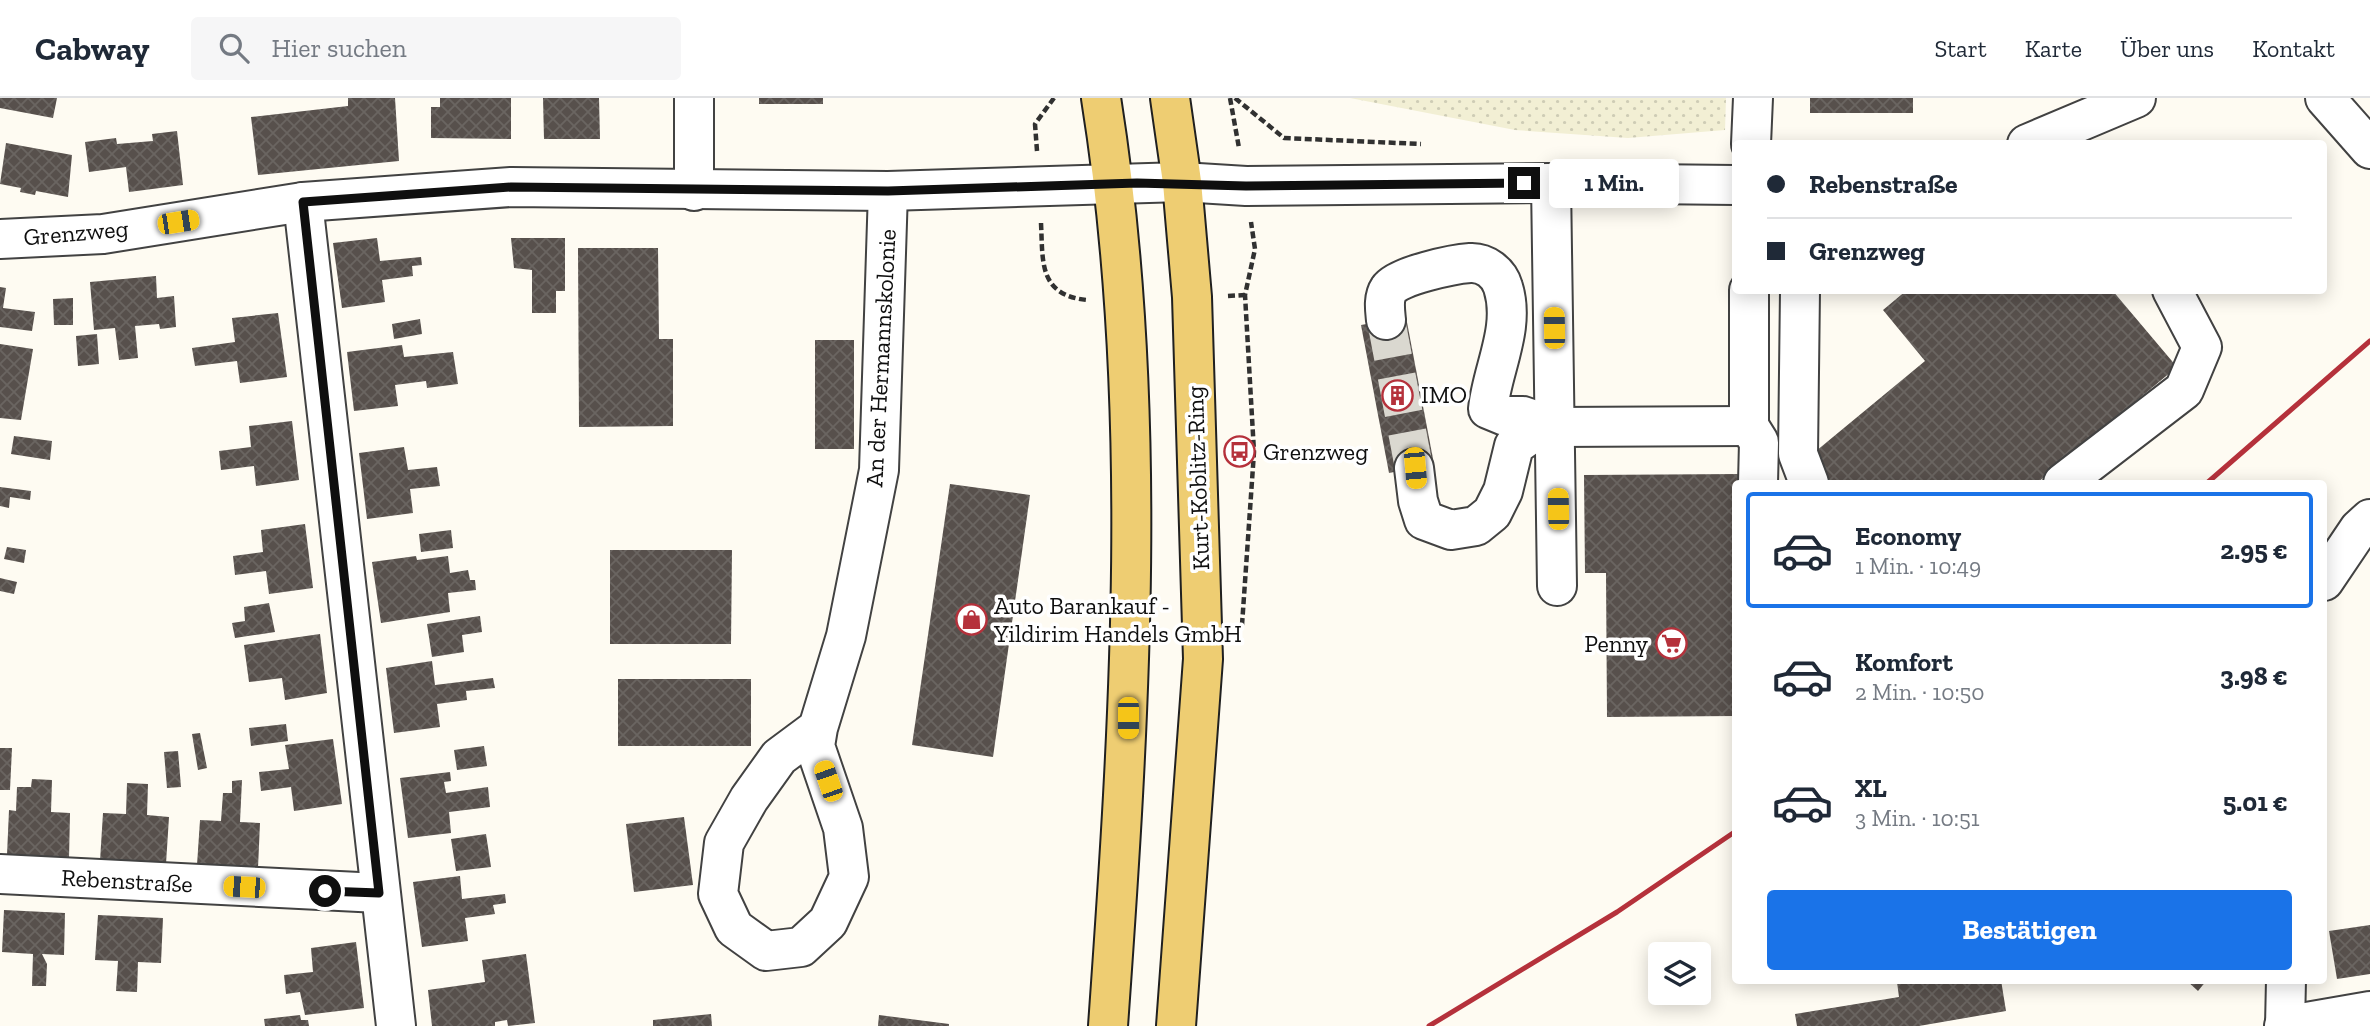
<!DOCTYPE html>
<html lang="de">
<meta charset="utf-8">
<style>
:root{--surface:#fff;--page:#f6f6f7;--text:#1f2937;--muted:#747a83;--line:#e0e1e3;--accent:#1a73e8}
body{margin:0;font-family:"Zilla Slab",serif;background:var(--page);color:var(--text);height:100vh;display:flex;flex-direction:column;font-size:26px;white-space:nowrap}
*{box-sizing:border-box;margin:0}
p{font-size:23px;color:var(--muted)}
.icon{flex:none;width:38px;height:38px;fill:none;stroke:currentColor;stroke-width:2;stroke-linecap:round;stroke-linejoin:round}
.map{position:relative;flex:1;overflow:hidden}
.details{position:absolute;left:1732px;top:382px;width:595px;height:504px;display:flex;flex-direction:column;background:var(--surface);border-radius:7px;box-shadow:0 4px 18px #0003}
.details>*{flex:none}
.banner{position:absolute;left:1732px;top:42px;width:595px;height:154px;border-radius:7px;box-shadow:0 4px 18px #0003;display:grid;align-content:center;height:154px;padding:0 35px;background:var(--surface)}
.buttons{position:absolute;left:1648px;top:844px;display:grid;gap:14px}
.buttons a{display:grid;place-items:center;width:63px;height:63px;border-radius:7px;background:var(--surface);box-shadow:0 4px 18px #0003;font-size:35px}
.end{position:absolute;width:32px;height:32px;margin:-16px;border:9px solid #0f0f0f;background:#fff;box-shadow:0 0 0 4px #fff}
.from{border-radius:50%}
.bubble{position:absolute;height:49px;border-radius:7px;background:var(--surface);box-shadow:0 4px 18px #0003;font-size:23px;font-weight:800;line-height:49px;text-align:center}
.car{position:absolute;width:21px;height:42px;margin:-21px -10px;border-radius:9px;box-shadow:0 0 5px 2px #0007;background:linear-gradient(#f5c518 24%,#345 0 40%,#f5c518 0 76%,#345 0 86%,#f5c518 0)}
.banner b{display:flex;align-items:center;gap:24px;height:66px;font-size:26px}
.banner b+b{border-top:2px solid var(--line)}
.banner i{width:18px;height:18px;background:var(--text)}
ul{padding:12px 0 0;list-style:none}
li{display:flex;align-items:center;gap:21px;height:116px;margin:0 14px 10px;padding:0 21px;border:4px solid transparent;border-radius:7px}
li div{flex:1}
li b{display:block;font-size:26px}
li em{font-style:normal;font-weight:800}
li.active{border-color:var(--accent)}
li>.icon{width:63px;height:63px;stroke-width:1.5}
.cta{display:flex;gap:14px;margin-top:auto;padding:14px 35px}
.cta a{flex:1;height:80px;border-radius:7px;background:var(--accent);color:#fff;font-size:28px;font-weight:800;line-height:80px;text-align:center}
header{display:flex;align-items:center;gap:42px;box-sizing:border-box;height:98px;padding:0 35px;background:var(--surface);border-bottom:2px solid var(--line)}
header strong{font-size:33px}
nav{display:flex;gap:38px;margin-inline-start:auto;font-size:24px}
.search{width:490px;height:63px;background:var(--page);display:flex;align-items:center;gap:18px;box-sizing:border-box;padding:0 24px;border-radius:7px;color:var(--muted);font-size:26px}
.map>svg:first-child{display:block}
.farmland{fill:url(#farmland-dots)}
.building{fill:url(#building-cross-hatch)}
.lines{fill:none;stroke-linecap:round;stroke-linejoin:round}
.minor-tunnel{stroke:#dad8d0;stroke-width:38;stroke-dasharray:38 19;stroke-linecap:butt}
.minor-casing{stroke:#424242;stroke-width:42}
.major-casing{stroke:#202020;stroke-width:42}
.path{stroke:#313131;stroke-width:4.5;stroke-dasharray:7 3.5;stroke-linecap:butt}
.minor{stroke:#fff;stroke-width:38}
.major{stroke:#eecd72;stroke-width:38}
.rail{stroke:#b5313b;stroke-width:5}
.route{stroke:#0f0f0f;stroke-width:9}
.labels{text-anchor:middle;stroke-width:7;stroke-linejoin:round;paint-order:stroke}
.street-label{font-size:24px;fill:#0f0f0f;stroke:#fff}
.poi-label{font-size:24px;fill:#0f0f0f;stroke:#fff;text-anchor:start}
</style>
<header>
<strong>Cabway</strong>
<div class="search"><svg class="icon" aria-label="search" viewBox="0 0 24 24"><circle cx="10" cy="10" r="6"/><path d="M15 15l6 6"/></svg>Hier suchen</div>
<nav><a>Start</a><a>Karte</a><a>Über uns</a><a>Kontakt</a></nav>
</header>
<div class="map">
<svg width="2370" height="928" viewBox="0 0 2370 928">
<defs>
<pattern id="farmland-dots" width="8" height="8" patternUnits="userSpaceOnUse" patternTransform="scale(1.75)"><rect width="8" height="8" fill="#f2efd4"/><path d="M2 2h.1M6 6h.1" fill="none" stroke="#ceccb5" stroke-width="1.8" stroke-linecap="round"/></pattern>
<pattern id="building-cross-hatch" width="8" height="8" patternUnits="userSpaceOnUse" patternTransform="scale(1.75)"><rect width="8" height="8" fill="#57504c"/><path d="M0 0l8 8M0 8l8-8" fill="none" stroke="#6a6561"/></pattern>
</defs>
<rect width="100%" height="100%" fill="#fefbf2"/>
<path class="farmland" d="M1350 0H1726L1725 32 1628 40 1515 32Z"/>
<g class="building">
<path d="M0 0H57L53 20 0 10Z"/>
<path d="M348 0H395L399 63 258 77 251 19 348 8Z"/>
<path d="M440 0H511V41L431 40V9H440Z"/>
<path d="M543 0H599L600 41H544Z"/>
<rect x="759" y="0" width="64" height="6"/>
<rect x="1810" y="0" width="103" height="15"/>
<path d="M177 33 183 87 129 94 126 69 89 74 85 44 116 40 117 46 153 43 152 36Z"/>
<path d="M6 45 72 57 68 99 36 93 35 97 20 94 21 90 0 86Z"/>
<path d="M377 140 380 163 421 159 422 167 412 168 413 178 382 182 385 204 342 210 333 145Z"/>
<path d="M511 140H565V193H556V215H532V172L514 170Z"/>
<path d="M578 150H658L659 241H673V328L579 329Z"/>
<path d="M156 178 157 200 174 198 176 229 160 231 159 226 135 228 138 260 119 262 115 230 94 232 90 184Z"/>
<path d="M0 189 6 190 3 210 35 214 32 233 0 229Z"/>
<path d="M1907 192H2112L2177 269 2037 385H1832L1810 358 1925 263 1883 212Z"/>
<path d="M73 200V227H54L53 201Z"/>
<path d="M278 215 287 279 240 285 237 263 195 268 192 250 235 244 232 220Z"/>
<path d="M1406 219 1434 366 1389 375 1361 227Z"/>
<path d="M420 221 422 236 394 241 392 226Z"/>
<path d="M97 236 99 266 78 268 76 238Z"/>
<rect x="815" y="242" width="39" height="109"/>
<path d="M0 246 33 251 21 322 0 320Z"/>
<path d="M402 247 404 259 453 254 458 286 427 290 426 283 395 287 398 308 354 313 347 254Z"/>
<path d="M292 323 299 382 256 388 254 368 221 372 219 353 251 349 249 328Z"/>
<path d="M14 338 52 343 50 362 11 356Z"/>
<path d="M404 349 408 372 437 369 440 388 410 391 413 415 367 421 359 355Z"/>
<path d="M1739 376V385H1736V618L1607 619 1606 475H1585L1584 377Z"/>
<path d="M950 386 1030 397 993 659 912 647Z"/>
<path d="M0 389 31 393 30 402 10 399 9 410 0 408Z"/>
<path d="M305 426 313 490 269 496 266 473 235 477 233 458 263 454 261 432Z"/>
<path d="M451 432 453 450 421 454 419 436Z"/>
<path d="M7 449 26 452 24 465 4 461Z"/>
<path d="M610 452H732L731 546H610Z"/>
<path d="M416 458 417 462 448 458 450 475 468 472 470 482H475L476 492 448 495 450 514 381 525 372 464Z"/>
<path d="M0 480 17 484 14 496 0 493Z"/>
<path d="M269 505 275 534 235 540 232 525 245 523 244 509Z"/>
<path d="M480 518 482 534 462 537 464 554 432 559 427 526Z"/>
<path d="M320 536 327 595 285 602 282 580 249 584 244 547Z"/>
<path d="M432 563 435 587 493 580 495 590 466 593 467 602 437 606 440 629 394 635 386 570Z"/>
<rect x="618" y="581" width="133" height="67"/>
<path d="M286 626 288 643 251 648 249 630Z"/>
<path d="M200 635 207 670 198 672 192 636Z"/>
<path d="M333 641 342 706 294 713 291 689 261 693 259 674 289 671 285 647Z"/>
<path d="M484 648 487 668 457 672 454 652Z"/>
<path d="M0 650H12L10 692H0Z"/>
<path d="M178 653 181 689 167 690 164 654Z"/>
<path d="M450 674 451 683 444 684 446 695 488 689 490 709 449 714 451 735 408 740 400 680Z"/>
<path d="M32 681 52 682 51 714 70 715 69 761 7 757 9 712 16 713 17 689H31Z"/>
<path d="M242 682 240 724 260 725 258 770 197 767 200 722 221 723 223 695H232V683Z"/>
<path d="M127 685 148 686 147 717 169 719 166 766 100 763 103 715 126 716Z"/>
<path d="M684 719 693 787 634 794 626 726Z"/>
<path d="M486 736 491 769 456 773 451 741Z"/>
<path d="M460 778 462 801 505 796 506 805 493 807 495 816 465 820 468 843 422 849 413 784Z"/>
<path d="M4 812 65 815 64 857 42 856 47 866 46 888H32L33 856 2 854Z"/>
<path d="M98 817 163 820 161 865 138 864 137 894 116 893 118 863 95 862Z"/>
<path d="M2370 827V876L2337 881 2329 833Z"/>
<path d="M356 844 364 910 305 917 300 894 286 896 284 877 313 874 311 850Z"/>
<path d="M526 856 535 925 508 928 507 922 495 924V928H432L428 892 485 884 482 862Z"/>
<path d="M1907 882H2001L2006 913 1919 928H1797L1795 916 1899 899 1897 884Z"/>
<path d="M2186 882H2207L2198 893Z"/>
<path d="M711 916 712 928H653V922Z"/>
<path d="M300 917 301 922H308L309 928H265L264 921Z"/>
<path d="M879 917 949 926V928H878Z"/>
</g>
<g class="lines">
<path class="minor-tunnel" d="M1386 222 1414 370"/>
<defs>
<g id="minor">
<path d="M694 0V93"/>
<path d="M2325 0 2370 51"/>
<path d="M1751 46 1753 0"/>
<path d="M2027 46 2136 0"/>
<path d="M1551 85 1557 488"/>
<path d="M303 104 396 928"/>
<path d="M0 141 103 136 303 104 511 89 888 93 1182 84 1246 88 1551 85 1736 87"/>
<path d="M1749 192V328L1759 344 1758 385"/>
<path d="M1800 192 1798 356 1809 385"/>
<path d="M1386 222C1385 212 1383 200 1389 191 1397 178 1454 166 1470 165 1485 164 1499 175 1503 189 1516 230 1492 271 1488 311L1505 318H1523L1555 329 1528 338 1514 348 1503 393 1492 415 1476 428 1451 432 1424 422 1418 403 1414 370"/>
<path d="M1555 329 1749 328"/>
<path d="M2063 385 2184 292 2202 249 2172 192"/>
<path d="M2324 483 2359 431 2370 421"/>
<path d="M818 630 815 648 843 730 849 779 828 824 801 849 766 853 734 830 718 796 724 745 749 701 779 659 818 630 846 538 879 372 888 93"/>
<path d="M0 776 379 795"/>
<path d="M2284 928 2370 913"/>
<path d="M2285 928 2286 882"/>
</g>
<g id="major">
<path d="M1101 0C1150 306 1130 620 1108 928"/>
<path d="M1170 0 1182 84 1192 199 1203 561 1176 928"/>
</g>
</defs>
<use href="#minor" class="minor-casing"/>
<use href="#major" class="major-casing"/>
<g class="path">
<path d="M1230 0 1239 50"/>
<path d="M1235 0 1284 40 1421 46"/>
<path d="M1037 53 1035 26 1054 0"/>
<path d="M1041 125C1043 163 1038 197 1087 202"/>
<path d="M1228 198 1245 197"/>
<path d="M1242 527 1254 354 1245 197 1255 151 1251 124"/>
</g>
<use href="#minor" class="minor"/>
<use href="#major" class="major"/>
<g class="rail">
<path d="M2207 385 2370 243"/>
<path d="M1429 928 1617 814 1736 733"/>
</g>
</g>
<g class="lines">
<path class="route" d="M325 793 379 795 303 104 511 89 888 93 1137 85 1246 88 1524 85"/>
</g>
<defs>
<symbol id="building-ring" viewBox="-11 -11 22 22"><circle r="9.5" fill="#fff" stroke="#b5313b" stroke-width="1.5"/><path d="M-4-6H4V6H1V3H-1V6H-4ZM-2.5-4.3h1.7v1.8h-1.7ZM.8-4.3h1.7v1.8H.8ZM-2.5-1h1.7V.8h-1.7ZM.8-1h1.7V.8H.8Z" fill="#b5313b"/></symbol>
<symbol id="bus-ring" viewBox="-11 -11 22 22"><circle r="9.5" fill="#fff" stroke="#b5313b" stroke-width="1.5"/><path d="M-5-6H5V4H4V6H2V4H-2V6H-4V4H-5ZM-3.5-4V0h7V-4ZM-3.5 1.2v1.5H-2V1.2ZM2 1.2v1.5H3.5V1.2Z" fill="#b5313b"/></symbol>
<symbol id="shop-ring" viewBox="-11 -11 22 22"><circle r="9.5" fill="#fff" stroke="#b5313b" stroke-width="1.5"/><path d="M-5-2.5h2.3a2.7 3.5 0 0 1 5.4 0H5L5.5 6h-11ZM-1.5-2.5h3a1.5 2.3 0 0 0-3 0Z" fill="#b5313b"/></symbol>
<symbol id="supermarket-ring" viewBox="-11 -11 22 22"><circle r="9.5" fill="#fff" stroke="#b5313b" stroke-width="1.5"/><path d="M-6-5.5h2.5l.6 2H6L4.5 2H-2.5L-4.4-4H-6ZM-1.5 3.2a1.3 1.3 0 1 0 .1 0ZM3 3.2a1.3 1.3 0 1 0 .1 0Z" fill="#b5313b"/></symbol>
</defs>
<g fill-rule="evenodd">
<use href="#building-ring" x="1380" y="280" width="35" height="35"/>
<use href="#bus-ring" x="1222" y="336" width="35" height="35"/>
<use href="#shop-ring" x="954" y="504" width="35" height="35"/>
<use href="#supermarket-ring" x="1654" y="528" width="35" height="35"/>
</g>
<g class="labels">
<g class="street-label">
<text transform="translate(76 135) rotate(-5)" y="8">Grenzweg</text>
<text transform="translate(881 260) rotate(-87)" y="8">An der Hermannskolonie</text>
<text transform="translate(1198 380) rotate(-92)" y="8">Kurt-Koblitz-Ring</text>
<text transform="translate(127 783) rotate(3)" y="8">Rebenstraße</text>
</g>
<g class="poi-label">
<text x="1421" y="305">IMO</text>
<text x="1263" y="362">Grenzweg</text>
<text x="994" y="516">Auto Barankauf -<tspan x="994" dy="28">Yildirim Handels GmbH</tspan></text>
<text x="1648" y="554" text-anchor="end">Penny</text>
</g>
</g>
</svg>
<div class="buttons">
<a><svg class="icon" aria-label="layers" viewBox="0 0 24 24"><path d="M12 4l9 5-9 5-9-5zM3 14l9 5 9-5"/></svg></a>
</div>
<i class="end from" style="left:325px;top:793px"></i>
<i class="end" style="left:1524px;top:85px"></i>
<div class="bubble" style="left:1549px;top:61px;width:130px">1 Min.</div>
<i class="car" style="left:178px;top:124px;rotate:81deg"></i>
<i class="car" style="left:1554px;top:230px;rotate:359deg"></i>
<i class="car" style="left:1415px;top:370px;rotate:175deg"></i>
<i class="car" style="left:1558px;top:411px;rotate:359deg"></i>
<i class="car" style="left:1128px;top:620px;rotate:180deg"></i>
<i class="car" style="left:828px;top:683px;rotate:341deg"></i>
<i class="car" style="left:244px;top:789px;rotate:273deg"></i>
<div class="banner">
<b><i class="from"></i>Rebenstraße</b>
<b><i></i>Grenzweg</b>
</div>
<section class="details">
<ul>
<li class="active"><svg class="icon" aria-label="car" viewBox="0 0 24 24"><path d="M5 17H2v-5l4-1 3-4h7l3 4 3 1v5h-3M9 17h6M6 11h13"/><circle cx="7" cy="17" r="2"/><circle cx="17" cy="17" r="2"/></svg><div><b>Economy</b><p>1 Min. · 10:49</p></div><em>2.95 €</em></li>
<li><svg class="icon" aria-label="car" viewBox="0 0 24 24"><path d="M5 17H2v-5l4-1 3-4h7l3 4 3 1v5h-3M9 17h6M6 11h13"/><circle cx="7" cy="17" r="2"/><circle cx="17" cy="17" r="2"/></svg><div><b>Komfort</b><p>2 Min. · 10:50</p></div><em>3.98 €</em></li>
<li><svg class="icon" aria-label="car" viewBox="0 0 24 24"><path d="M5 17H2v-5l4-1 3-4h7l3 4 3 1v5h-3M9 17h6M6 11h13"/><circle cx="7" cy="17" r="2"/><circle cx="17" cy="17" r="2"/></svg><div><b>XL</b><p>3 Min. · 10:51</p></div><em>5.01 €</em></li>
</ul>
<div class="cta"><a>Bestätigen</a></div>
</section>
</div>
